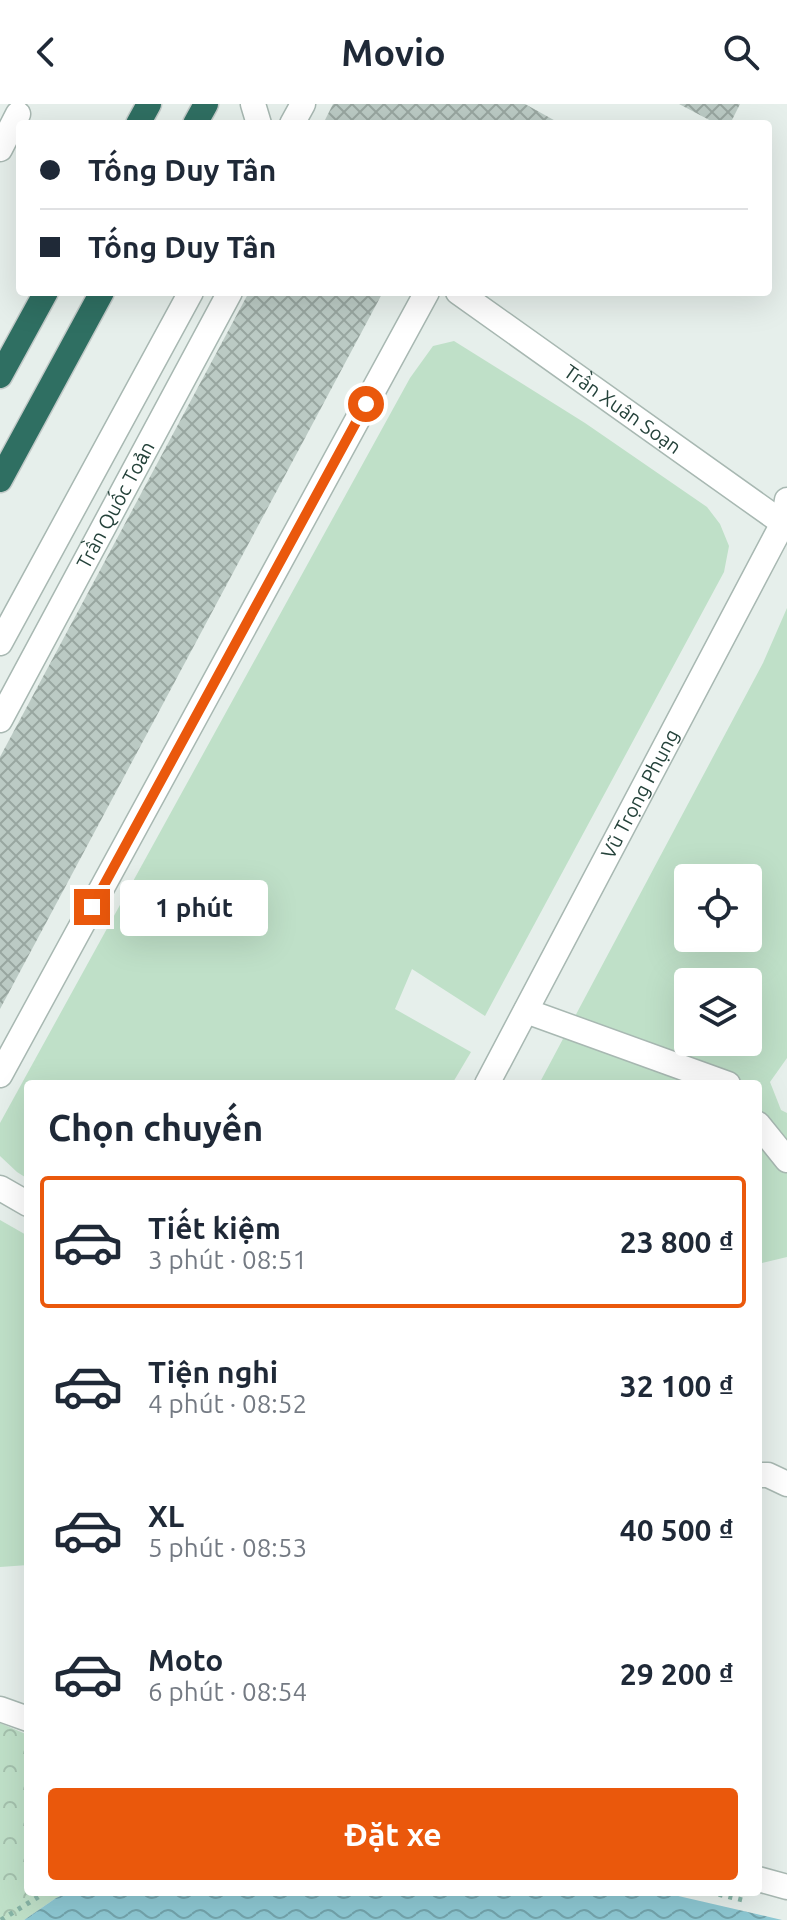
<!DOCTYPE html>
<html lang="vi">
<meta charset="utf-8">
<style>
:root{--surface:#fff;--page:#f6f6f7;--text:#1f2937;--muted:#747a83;--line:#e0e1e3;--accent:#ea580c}
body{margin:0;font-family:Ubuntu,sans-serif;background:var(--page);color:var(--text);height:100vh;display:flex;flex-direction:column;font-size:30px;white-space:nowrap}
*{box-sizing:border-box;margin:0}
p{font-size:26px;color:var(--muted)}
.icon{flex:none;width:44px;height:44px;fill:none;stroke:currentColor;stroke-width:2;stroke-linecap:round;stroke-linejoin:round}
.map{position:relative;flex:1;overflow:hidden}
.drawer{position:absolute;left:24px;top:976px;width:738px;height:816px;display:flex;flex-direction:column;background:var(--surface);border-radius:8px;box-shadow:0 8px 32px #0002}
.drawer>*{flex:none}
.guide{position:absolute;left:16px;top:16px;width:756px;height:176px;border-radius:8px;box-shadow:0 8px 32px #0002;display:grid;align-content:center;height:176px;padding:0 24px;background:var(--surface)}
.fabs{position:absolute;left:674px;top:760px;display:grid;gap:16px}
.fabs a{display:grid;place-items:center;width:88px;height:88px;border-radius:8px;background:var(--surface);box-shadow:0 8px 32px #0002;font-size:40px}
.end{position:absolute;width:36px;height:36px;margin:-18px;border:10px solid #ea580c;background:#fff;box-shadow:0 0 0 4px #fff}
.from{border-radius:50%}
.bubble{position:absolute;height:56px;border-radius:8px;background:var(--surface);box-shadow:0 8px 32px #0002;font-size:26px;font-weight:700;line-height:56px;text-align:center}
.guide b{display:flex;align-items:center;gap:28px;height:76px;font-size:30px}
.guide b+b{border-top:2px solid var(--line)}
.guide i{width:20px;height:20px;background:var(--text)}
ul{padding:0;list-style:none}
li{display:flex;align-items:center;gap:24px;height:132px;margin:0 16px 12px;padding:0 8px;border:4px solid transparent;border-radius:8px}
li div{flex:1}
li b{display:block;font-size:30px}
li em{font-style:normal;font-weight:700}
li.current{border-color:var(--accent)}
li>.icon{width:72px;height:72px;stroke-width:1.5}
h2{padding:0 24px;font-size:36px;line-height:96px}
.cta{display:flex;gap:16px;margin-top:auto;padding:16px 24px}
.cta a{flex:1;height:92px;border-radius:8px;background:var(--accent);color:#fff;font-size:32px;font-weight:700;line-height:92px;text-align:center}
header{display:flex;justify-content:space-between;align-items:center;height:104px;padding:0 24px;background:var(--surface);font-size:36px;font-weight:700}
.map>svg:first-child{display:block}
.grass{fill:#bfe0c8;fill-rule:evenodd}
.park{fill:url(#park-crowns)}
.water{fill:url(#water-waves)}
.building{fill:url(#building-cross-hatch)}
.lines{fill:none;stroke-linecap:round;stroke-linejoin:round}
.minor-casing{stroke:#a8b8b2;stroke-width:27}
.highway-casing{stroke:#c2cac8;stroke-width:27}
.path{stroke:#86b3a5;stroke-width:5;stroke-dasharray:4 6;stroke-linecap:butt}
.minor{stroke:#fff;stroke-width:24}
.highway{stroke:#2f6f62;stroke-width:24}
.route{stroke:#ea580c;stroke-width:10}
.labels{text-anchor:middle;stroke-width:7;stroke-linejoin:round;paint-order:stroke}
.street-label{font-size:20px;fill:#24423a;stroke:#f7fbf9}
</style>
<header><svg class="icon" aria-label="back" viewBox="0 0 24 24"><path d="M15 5l-7 7 7 7"/></svg>Movio<svg class="icon" aria-label="search" viewBox="0 0 24 24"><circle cx="10" cy="10" r="6"/><path d="M15 15l6 6"/></svg></header>
<div class="map">
<svg width="787" height="1816" viewBox="0 0 787 1816">
<defs>
<pattern id="park-crowns" width="20" height="18" patternUnits="userSpaceOnUse" patternTransform="scale(2)"><rect width="20" height="18" fill="#bfe0c8"/><path d="M2 6a3 3 0 1 1 6 0M12 15a3 3 0 1 1 6 0" fill="none" stroke="#a4c1ad"/></pattern>
<pattern id="water-waves" width="16" height="10" patternUnits="userSpaceOnUse" patternTransform="scale(2)"><rect width="16" height="10" fill="#8ec9d4"/><path d="M0 5q4-4 8 0t8 0" fill="none" stroke="#74a5ad"/></pattern>
<pattern id="building-cross-hatch" width="8" height="8" patternUnits="userSpaceOnUse" patternTransform="scale(2)"><rect width="8" height="8" fill="#bbcac4"/><path d="M0 0l8 8M0 8l8-8" fill="none" stroke="#98a6a0"/></pattern>
</defs>
<rect width="100%" height="100%" fill="#e6efeb"/>
<g class="grass">
<path d="M454 237 585 319 707 403 720 420 729 442 724 468 485 912 412 865 395 905 471 948 452 980H28V1075L17 1068 0 1052V1019L410 274 433 242Z"/>
<path d="M787 504V954L770 978 781 1006 787 1009V1153L758 1160V980H539L763 559ZM688 774H748V834H688ZM688 878H748V938H688Z"/>
<path d="M0 1116 28 1132V1461L0 1463Z"/>
</g>
<path class="park" d="M0 1619 28 1631V1788H69L56 1794 24 1816H0Z"/>
<path class="water" d="M69 1788H661L782 1816H24L56 1794Z"/>
<g class="building">
<path d="M333 0H525L561 20H323Z"/>
<path d="M679 0H740L730 20H717Z"/>
<path d="M249 188H383L0 905V653Z"/>
</g>
<g class="lines">
<defs>
<g id="minor">
<path d="M253 0 259 20"/>
<path d="M292 20 303 0"/>
<path d="M0 45 18 10"/>
<path id="s1" d="M458 188 787 422"/>
<path d="M0 539 191 188"/>
<path id="s2" d="M0 616 230 188"/>
<path d="M526 907 728 980"/>
<path d="M0 971 427 188"/>
<path id="s3" d="M487 980 783 419 787 396"/>
<path d="M758 1020 787 1056"/>
<path d="M0 1084 28 1100"/>
<path d="M758 1371H768L787 1380"/>
<path d="M0 1605 28 1615"/>
<path d="M758 1775 787 1783"/>
</g>
<g id="highway">
<path d="M138 20 149 0"/>
<path d="M195 20 206 0"/>
<path d="M0 272 46 188"/>
<path d="M0 376 102 188"/>
</g>
</defs>
<use href="#minor" class="minor-casing"/>
<use href="#highway" class="highway-casing"/>
<g class="path">
<path d="M709 1788 747 1797"/>
<path d="M1 1816 46 1788"/>
</g>
<use href="#minor" class="minor"/>
<use href="#highway" class="highway"/>
</g>
<g class="lines">
<path class="route" d="M92 803 366 300"/>
</g>
<g class="labels">
<g class="street-label">
<text dy="7" stroke="none"><textPath href="#s1" startOffset="202">Trần Xuân Soạn</textPath></text>
<text dy="7" stroke="none"><textPath href="#s2" startOffset="244">Trần Quốc Toản</textPath></text>
<text dy="7" stroke="none"><textPath href="#s3" startOffset="328">Vũ Trọng Phụng</textPath></text>
</g>
</g>
</svg>
<div class="fabs">
<a><svg class="icon" aria-label="locate" viewBox="0 0 24 24"><circle cx="12" cy="12" r="6"/><path d="M12 2v4M12 18v4M2 12h4M18 12h4"/></svg></a>
<a><svg class="icon" aria-label="layers" viewBox="0 0 24 24"><path d="M12 4l9 5-9 5-9-5zM3 14l9 5 9-5"/></svg></a>
</div>
<i class="end from" style="left:366px;top:300px"></i>
<i class="end" style="left:92px;top:803px"></i>
<div class="bubble" style="left:120px;top:776px;width:148px">1 phút</div>
<div class="guide">
<b><i class="from"></i>Tống Duy Tân</b>
<b><i></i>Tống Duy Tân</b>
</div>
<section class="drawer">
<h2>Chọn chuyến</h2>
<ul>
<li class="current"><svg class="icon" aria-label="car" viewBox="0 0 24 24"><path d="M5 17H2v-5l4-1 3-4h7l3 4 3 1v5h-3M9 17h6M6 11h13"/><circle cx="7" cy="17" r="2"/><circle cx="17" cy="17" r="2"/></svg><div><b>Tiết kiệm</b><p>3 phút · 08:51</p></div><em>23 800 ₫</em></li>
<li><svg class="icon" aria-label="car" viewBox="0 0 24 24"><path d="M5 17H2v-5l4-1 3-4h7l3 4 3 1v5h-3M9 17h6M6 11h13"/><circle cx="7" cy="17" r="2"/><circle cx="17" cy="17" r="2"/></svg><div><b>Tiện nghi</b><p>4 phút · 08:52</p></div><em>32 100 ₫</em></li>
<li><svg class="icon" aria-label="car" viewBox="0 0 24 24"><path d="M5 17H2v-5l4-1 3-4h7l3 4 3 1v5h-3M9 17h6M6 11h13"/><circle cx="7" cy="17" r="2"/><circle cx="17" cy="17" r="2"/></svg><div><b>XL</b><p>5 phút · 08:53</p></div><em>40 500 ₫</em></li>
<li><svg class="icon" aria-label="car" viewBox="0 0 24 24"><path d="M5 17H2v-5l4-1 3-4h7l3 4 3 1v5h-3M9 17h6M6 11h13"/><circle cx="7" cy="17" r="2"/><circle cx="17" cy="17" r="2"/></svg><div><b>Moto</b><p>6 phút · 08:54</p></div><em>29 200 ₫</em></li>
</ul>
<div class="cta"><a>Đặt xe</a></div>
</section>
</div>
